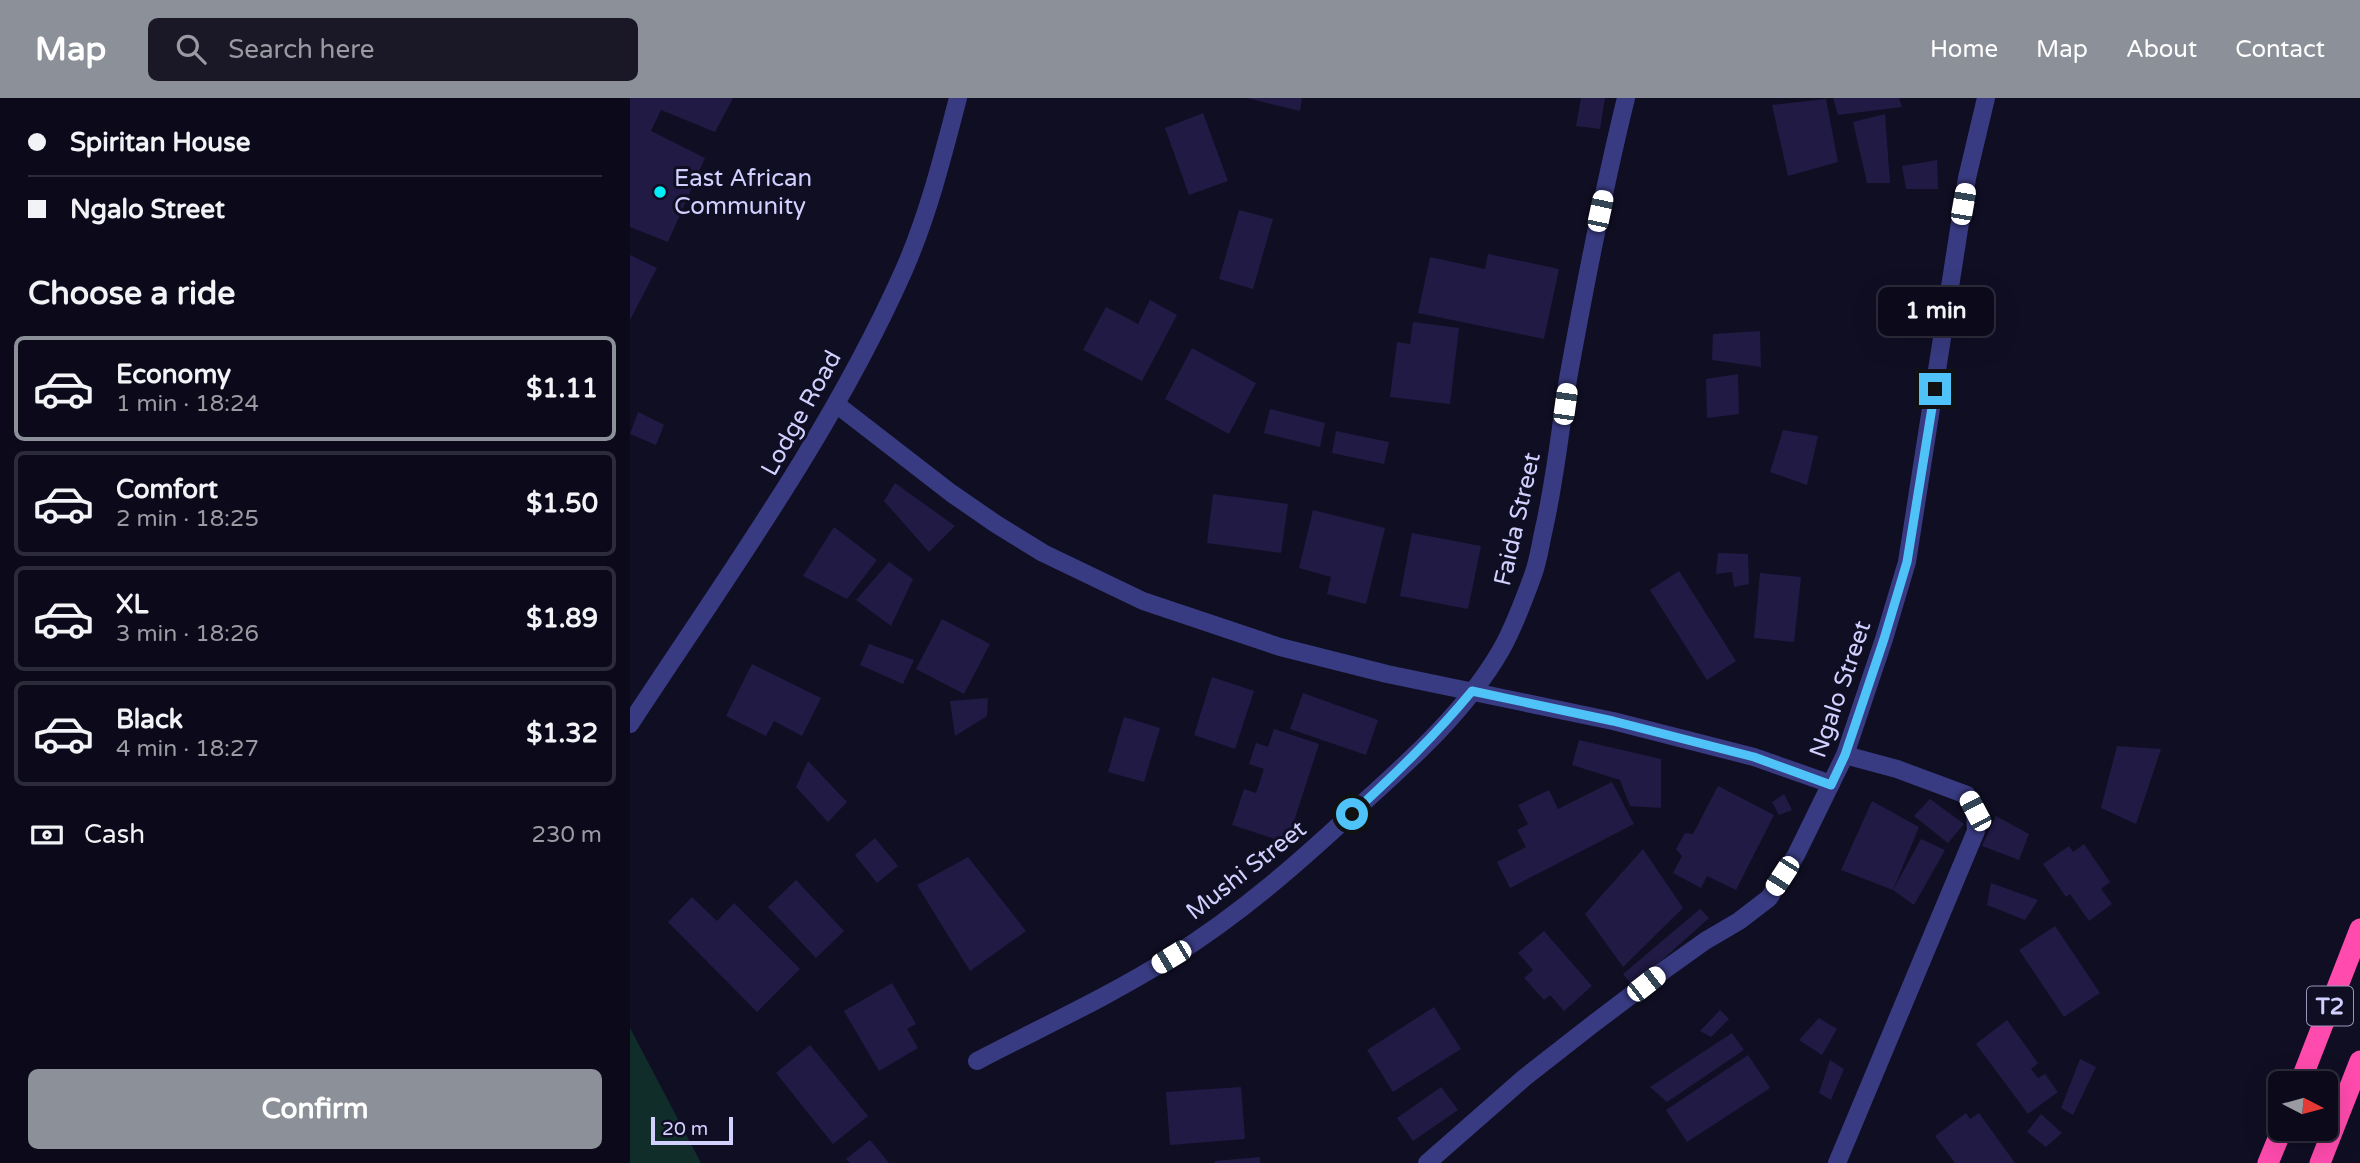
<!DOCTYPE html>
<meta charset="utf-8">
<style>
:root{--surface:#0c0a1a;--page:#1a1827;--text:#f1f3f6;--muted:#9a9aa2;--line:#2c2b39;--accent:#8c9099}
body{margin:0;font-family:"Varela Round",sans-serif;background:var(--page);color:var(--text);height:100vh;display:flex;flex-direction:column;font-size:26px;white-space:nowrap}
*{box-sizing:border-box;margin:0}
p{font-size:23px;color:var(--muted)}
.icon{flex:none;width:38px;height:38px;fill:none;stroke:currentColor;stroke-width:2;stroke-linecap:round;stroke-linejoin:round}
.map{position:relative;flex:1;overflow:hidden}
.details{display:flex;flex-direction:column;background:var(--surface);width:630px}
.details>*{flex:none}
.banner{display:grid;align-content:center;height:154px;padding:0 28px;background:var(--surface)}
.needle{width:46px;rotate:96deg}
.tools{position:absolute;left:1638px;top:973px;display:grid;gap:14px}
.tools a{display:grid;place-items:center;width:70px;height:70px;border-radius:10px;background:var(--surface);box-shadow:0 7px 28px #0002,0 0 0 2px var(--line);font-size:35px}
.scale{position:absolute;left:21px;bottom:18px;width:82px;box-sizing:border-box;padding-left:7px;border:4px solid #d2d0ff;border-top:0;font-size:19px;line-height:24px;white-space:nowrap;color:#d2d0ff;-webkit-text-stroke:5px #100e23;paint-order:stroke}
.end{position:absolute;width:32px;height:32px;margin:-16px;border:9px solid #4fc3f7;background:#111;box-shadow:0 0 0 4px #111}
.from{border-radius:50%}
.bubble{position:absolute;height:49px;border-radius:10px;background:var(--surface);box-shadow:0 7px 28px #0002,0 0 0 2px var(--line);font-size:23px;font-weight:800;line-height:49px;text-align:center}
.car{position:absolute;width:21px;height:42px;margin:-21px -10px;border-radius:9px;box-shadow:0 0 5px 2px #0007;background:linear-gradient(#fff 24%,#345 0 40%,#fff 0 76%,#345 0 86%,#fff 0)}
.banner b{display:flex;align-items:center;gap:24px;height:66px;font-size:26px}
.banner b+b{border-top:2px solid var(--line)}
.banner i{width:18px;height:18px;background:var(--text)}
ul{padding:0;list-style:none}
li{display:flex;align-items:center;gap:21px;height:105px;margin:0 14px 10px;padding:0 14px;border:4px solid var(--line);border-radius:10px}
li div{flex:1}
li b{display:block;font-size:26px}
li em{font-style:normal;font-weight:800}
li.active{border-color:var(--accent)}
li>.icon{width:63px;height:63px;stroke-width:1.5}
h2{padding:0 28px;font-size:32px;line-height:84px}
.pay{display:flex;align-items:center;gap:18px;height:77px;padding:0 28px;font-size:26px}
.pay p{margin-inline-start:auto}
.primary-button{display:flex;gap:14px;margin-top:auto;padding:14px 28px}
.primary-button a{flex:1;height:80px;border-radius:10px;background:var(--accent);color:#fff;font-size:28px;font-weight:800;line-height:80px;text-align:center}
header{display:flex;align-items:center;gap:42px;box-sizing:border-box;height:98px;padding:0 35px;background:var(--accent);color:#fff}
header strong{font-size:33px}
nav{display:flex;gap:38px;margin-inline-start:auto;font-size:24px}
.search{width:490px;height:63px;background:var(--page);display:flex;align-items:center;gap:18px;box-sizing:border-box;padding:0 24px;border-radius:10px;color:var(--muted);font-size:26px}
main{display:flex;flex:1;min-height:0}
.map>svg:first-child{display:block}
.green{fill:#112d2a}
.building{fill:#201a44}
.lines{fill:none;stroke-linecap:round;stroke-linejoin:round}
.minor{stroke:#393b82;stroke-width:18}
.highway{stroke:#fe4bad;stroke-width:21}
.route{stroke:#4fc3f7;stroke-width:9}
.poi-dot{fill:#01f1fa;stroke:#100e23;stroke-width:2.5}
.labels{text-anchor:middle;stroke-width:6;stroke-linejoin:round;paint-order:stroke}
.shield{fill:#100e23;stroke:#9896bd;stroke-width:2}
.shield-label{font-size:23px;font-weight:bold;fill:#d2d0ff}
.poi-label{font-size:24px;fill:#d2d0ff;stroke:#100e23;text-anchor:start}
.street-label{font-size:24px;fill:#d2d0ff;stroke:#100e23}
</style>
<header>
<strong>Map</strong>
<div class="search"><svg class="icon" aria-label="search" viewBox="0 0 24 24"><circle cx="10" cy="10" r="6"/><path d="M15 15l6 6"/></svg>Search here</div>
<nav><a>Home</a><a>Map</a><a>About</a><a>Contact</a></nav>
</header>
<main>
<section class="details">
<div class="banner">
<b><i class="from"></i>Spiritan House</b>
<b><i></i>Ngalo Street</b>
</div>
<h2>Choose a ride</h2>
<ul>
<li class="active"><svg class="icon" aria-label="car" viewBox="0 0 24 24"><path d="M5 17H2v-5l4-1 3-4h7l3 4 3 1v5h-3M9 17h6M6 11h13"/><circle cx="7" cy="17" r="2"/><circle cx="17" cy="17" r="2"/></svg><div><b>Economy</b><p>1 min · 18:24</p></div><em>$1.11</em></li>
<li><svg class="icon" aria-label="car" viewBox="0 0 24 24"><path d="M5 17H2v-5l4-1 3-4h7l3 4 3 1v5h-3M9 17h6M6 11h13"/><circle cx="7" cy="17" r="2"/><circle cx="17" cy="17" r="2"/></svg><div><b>Comfort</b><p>2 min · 18:25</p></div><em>$1.50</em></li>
<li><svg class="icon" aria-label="car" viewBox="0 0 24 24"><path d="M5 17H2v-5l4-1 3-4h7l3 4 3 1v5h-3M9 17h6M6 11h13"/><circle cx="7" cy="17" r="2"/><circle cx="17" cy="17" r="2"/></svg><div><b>XL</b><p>3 min · 18:26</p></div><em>$1.89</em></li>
<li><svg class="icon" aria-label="car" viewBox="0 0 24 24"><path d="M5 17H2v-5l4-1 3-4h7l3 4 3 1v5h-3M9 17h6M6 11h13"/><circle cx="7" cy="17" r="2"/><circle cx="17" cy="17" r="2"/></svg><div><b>Black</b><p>4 min · 18:27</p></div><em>$1.32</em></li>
</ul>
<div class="pay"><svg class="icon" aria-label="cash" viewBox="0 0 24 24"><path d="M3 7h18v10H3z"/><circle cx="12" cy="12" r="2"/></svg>Cash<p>230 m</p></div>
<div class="primary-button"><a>Confirm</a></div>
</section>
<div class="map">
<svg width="1730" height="1065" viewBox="0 0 1730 1065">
<rect width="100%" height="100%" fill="#100e23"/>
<path class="green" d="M0 930 71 1065H0Z"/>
<g class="building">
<path d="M0 0H103L85 34 31 12 21 33 75 60 38 144 0 129Z"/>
<path d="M617 0H672L670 13Z"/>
<path d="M951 0H975L970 31 946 28Z"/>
<path d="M1203 0H1269L1272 9 1208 17Z"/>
<path d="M1196 1 1208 64 1158 78 1142 7Z"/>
<path d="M573 15 598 83 559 97 535 30Z"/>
<path d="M1255 16 1260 85H1237L1223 24Z"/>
<path d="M1307 62 1308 91H1276L1272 68Z"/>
<path d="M609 112 643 121 623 191 589 181Z"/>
<path d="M858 156 929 171 914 241 788 215 800 159 855 171Z"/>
<path d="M0 157 27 170 0 222Z"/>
<path d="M520 202 547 217 512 283 453 252 476 209 508 226Z"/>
<path d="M783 224 829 230 820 306 760 299 767 244 780 246Z"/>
<path d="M1130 233 1131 269 1082 262 1083 236Z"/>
<path d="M562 250 626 285 599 336 535 301Z"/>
<path d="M1108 276 1109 316 1077 320 1076 281Z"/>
<path d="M640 311 695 325 690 349 634 335Z"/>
<path d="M8 314 34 327 26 347 0 336Z"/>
<path d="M1153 332 1188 338 1177 387 1140 374Z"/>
<path d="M706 333 759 344 754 366 702 355Z"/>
<path d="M265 385 325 428 299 454 254 403Z"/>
<path d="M583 396 658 406 651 455 577 445Z"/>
<path d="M683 412 755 430 736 506 697 496 701 479 669 470Z"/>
<path d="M204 429 247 462 217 501 173 478Z"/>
<path d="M782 435 851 448 838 511 770 498Z"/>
<path d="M1088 455 1118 456 1119 486 1104 489 1102 474 1086 476Z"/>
<path d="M259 464 283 481 261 528 226 502Z"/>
<path d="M1049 473 1106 563 1077 582 1020 492Z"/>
<path d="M1130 475 1171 479 1164 544 1124 540Z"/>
<path d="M312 521 360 546 334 596 286 571Z"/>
<path d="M239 546 284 562 273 586 230 567Z"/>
<path d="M122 566 191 600 172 638 144 623 136 638 96 618Z"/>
<path d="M582 579 624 593 605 651 564 637Z"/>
<path d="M673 595 748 622 736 657 660 631Z"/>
<path d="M358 600 357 618 325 638 320 603Z"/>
<path d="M494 619 530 630 514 684 478 674Z"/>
<path d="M644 631 689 646 657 745 602 727 614 691 626 695 634 671 619 666 626 645 638 649Z"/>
<path d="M949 642 1031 661V710L1000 708 990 682 942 667Z"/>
<path d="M1487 648 1531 651 1506 726 1471 710Z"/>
<path d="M178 663 217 704 198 724 166 689Z"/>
<path d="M982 684 1004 726 880 790 867 764 896 749 887 732 898 726 888 707 919 692 928 711Z"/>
<path d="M1088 688 1144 717 1106 792 1077 778 1071 790 1043 775 1052 758 1046 751 1055 735 1063 736Z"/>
<path d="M1154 696 1162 712 1149 717 1142 704Z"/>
<path d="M1300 701 1334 726 1318 745 1284 718Z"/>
<path d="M1242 703 1289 729 1263 792 1211 772Z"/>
<path d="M1366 718 1399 736 1389 762 1352 748Z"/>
<path d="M245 740 268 768 247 785 225 757Z"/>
<path d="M1291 741 1315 752 1284 807 1263 792Z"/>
<path d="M1454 746 1480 784 1471 791 1482 806 1459 823 1440 796 1436 799 1413 766 1439 748 1443 754Z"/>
<path d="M1013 751 1053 810 993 869 955 816Z"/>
<path d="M338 759 396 833 340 873 287 787Z"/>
<path d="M166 782 214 833 186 860 138 809Z"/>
<path d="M1361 785 1408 802 1395 822 1357 807Z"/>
<path d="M62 799 87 823 104 805 170 871 127 914 38 824Z"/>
<path d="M1070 811 1079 820 1003 888 993 876Z"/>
<path d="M1425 828 1470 895 1434 919 1389 852Z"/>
<path d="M914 833 962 888 934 913 920 897 914 902 894 880 903 872 888 855Z"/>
<path d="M262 885 286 926 277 931 288 950 249 973 214 913Z"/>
<path d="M804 909 831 951 763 994 737 952Z"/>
<path d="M1090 912 1099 921 1081 939 1070 933Z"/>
<path d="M1189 920 1207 931 1192 957 1169 942Z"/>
<path d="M1377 922 1408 965 1401 971 1408 980 1415 976 1428 994 1398 1016 1346 946Z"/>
<path d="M1102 935 1114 952 1037 1004 1020 989Z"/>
<path d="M180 947 238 1018 203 1046 146 975Z"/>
<path d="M1118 957 1140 990 1057 1044 1036 1012Z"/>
<path d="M1450 961 1466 969 1443 1017 1431 1010Z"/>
<path d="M1200 962 1214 971 1201 1002 1189 995Z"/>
<path d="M611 989 615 1041 540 1047 536 994Z"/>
<path d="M811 989 828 1012 783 1043 767 1020Z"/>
<path d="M1336 1015 1340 1021 1349 1015 1385 1065H1325L1305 1038Z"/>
<path d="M1411 1016 1432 1035 1416 1049 1397 1034Z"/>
<path d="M240 1042 259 1065H220L216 1061Z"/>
<path d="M630 1059V1065H585V1063Z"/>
</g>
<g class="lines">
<g class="minor">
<path d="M206 306 321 395 366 426 413 455 513 503 650 549 757 576 983 623 1124 659 1201 686"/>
<path d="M0 626C97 478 202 334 274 172 298 117 313 58 328 0"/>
<path d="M347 963C412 929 478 899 540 860 611 816 673 761 734 704 784 659 837 611 871 552 884 529 894 502 903 477 908 464 910 449 913 435 925 384 930 332 938 281 955 187 973 93 996 0"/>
<path d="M797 1065 894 980 963 926 1033 873 1075 843 1109 823 1139 800 1166 757 1215 657 1254 541 1277 464 1337 80 1356 0"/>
<path d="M1207 1065 1346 733 1345 713 1337 697 1267 671 1215 657"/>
</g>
<g class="highway">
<path d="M1670 985 1730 831"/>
<path d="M1638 1065 1652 1031"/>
<path d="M1690 1065 1730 963"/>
</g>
</g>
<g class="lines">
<path class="route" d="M722 716C764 677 805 638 842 593L983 623 1124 659 1201 687 1215 657 1254 541 1277 464 1305 291"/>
</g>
<circle class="poi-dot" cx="30" cy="94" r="7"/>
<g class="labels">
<rect class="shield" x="1677" y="888.5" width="46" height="39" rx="5"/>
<g class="shield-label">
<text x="1700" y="916">T2</text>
</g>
<g class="poi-label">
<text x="44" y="88">East African<tspan x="44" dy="28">Community</tspan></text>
</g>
<g class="street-label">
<text transform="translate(171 315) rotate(-61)" y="8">Lodge Road</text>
<text transform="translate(887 421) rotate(-77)" y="8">Faida Street</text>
<text transform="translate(1210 591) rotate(-71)" y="8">Ngalo Street</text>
<text transform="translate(616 772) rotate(-38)" y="8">Mushi Street</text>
</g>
</g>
</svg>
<div class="tools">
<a><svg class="needle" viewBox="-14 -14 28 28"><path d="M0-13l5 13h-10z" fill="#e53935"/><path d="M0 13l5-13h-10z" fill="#9a9aa2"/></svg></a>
</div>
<div class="scale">20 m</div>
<i class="end from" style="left:722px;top:716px"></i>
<i class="end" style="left:1305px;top:291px"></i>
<div class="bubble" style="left:1248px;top:189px;width:116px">1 min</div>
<i class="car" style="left:1333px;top:106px;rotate:10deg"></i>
<i class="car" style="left:970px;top:113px;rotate:12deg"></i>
<i class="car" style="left:935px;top:306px;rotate:8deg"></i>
<i class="car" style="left:1345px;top:713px;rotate:332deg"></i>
<i class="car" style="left:1152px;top:778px;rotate:213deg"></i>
<i class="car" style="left:541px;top:859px;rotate:239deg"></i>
<i class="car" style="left:1016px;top:886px;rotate:52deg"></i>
</div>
</main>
